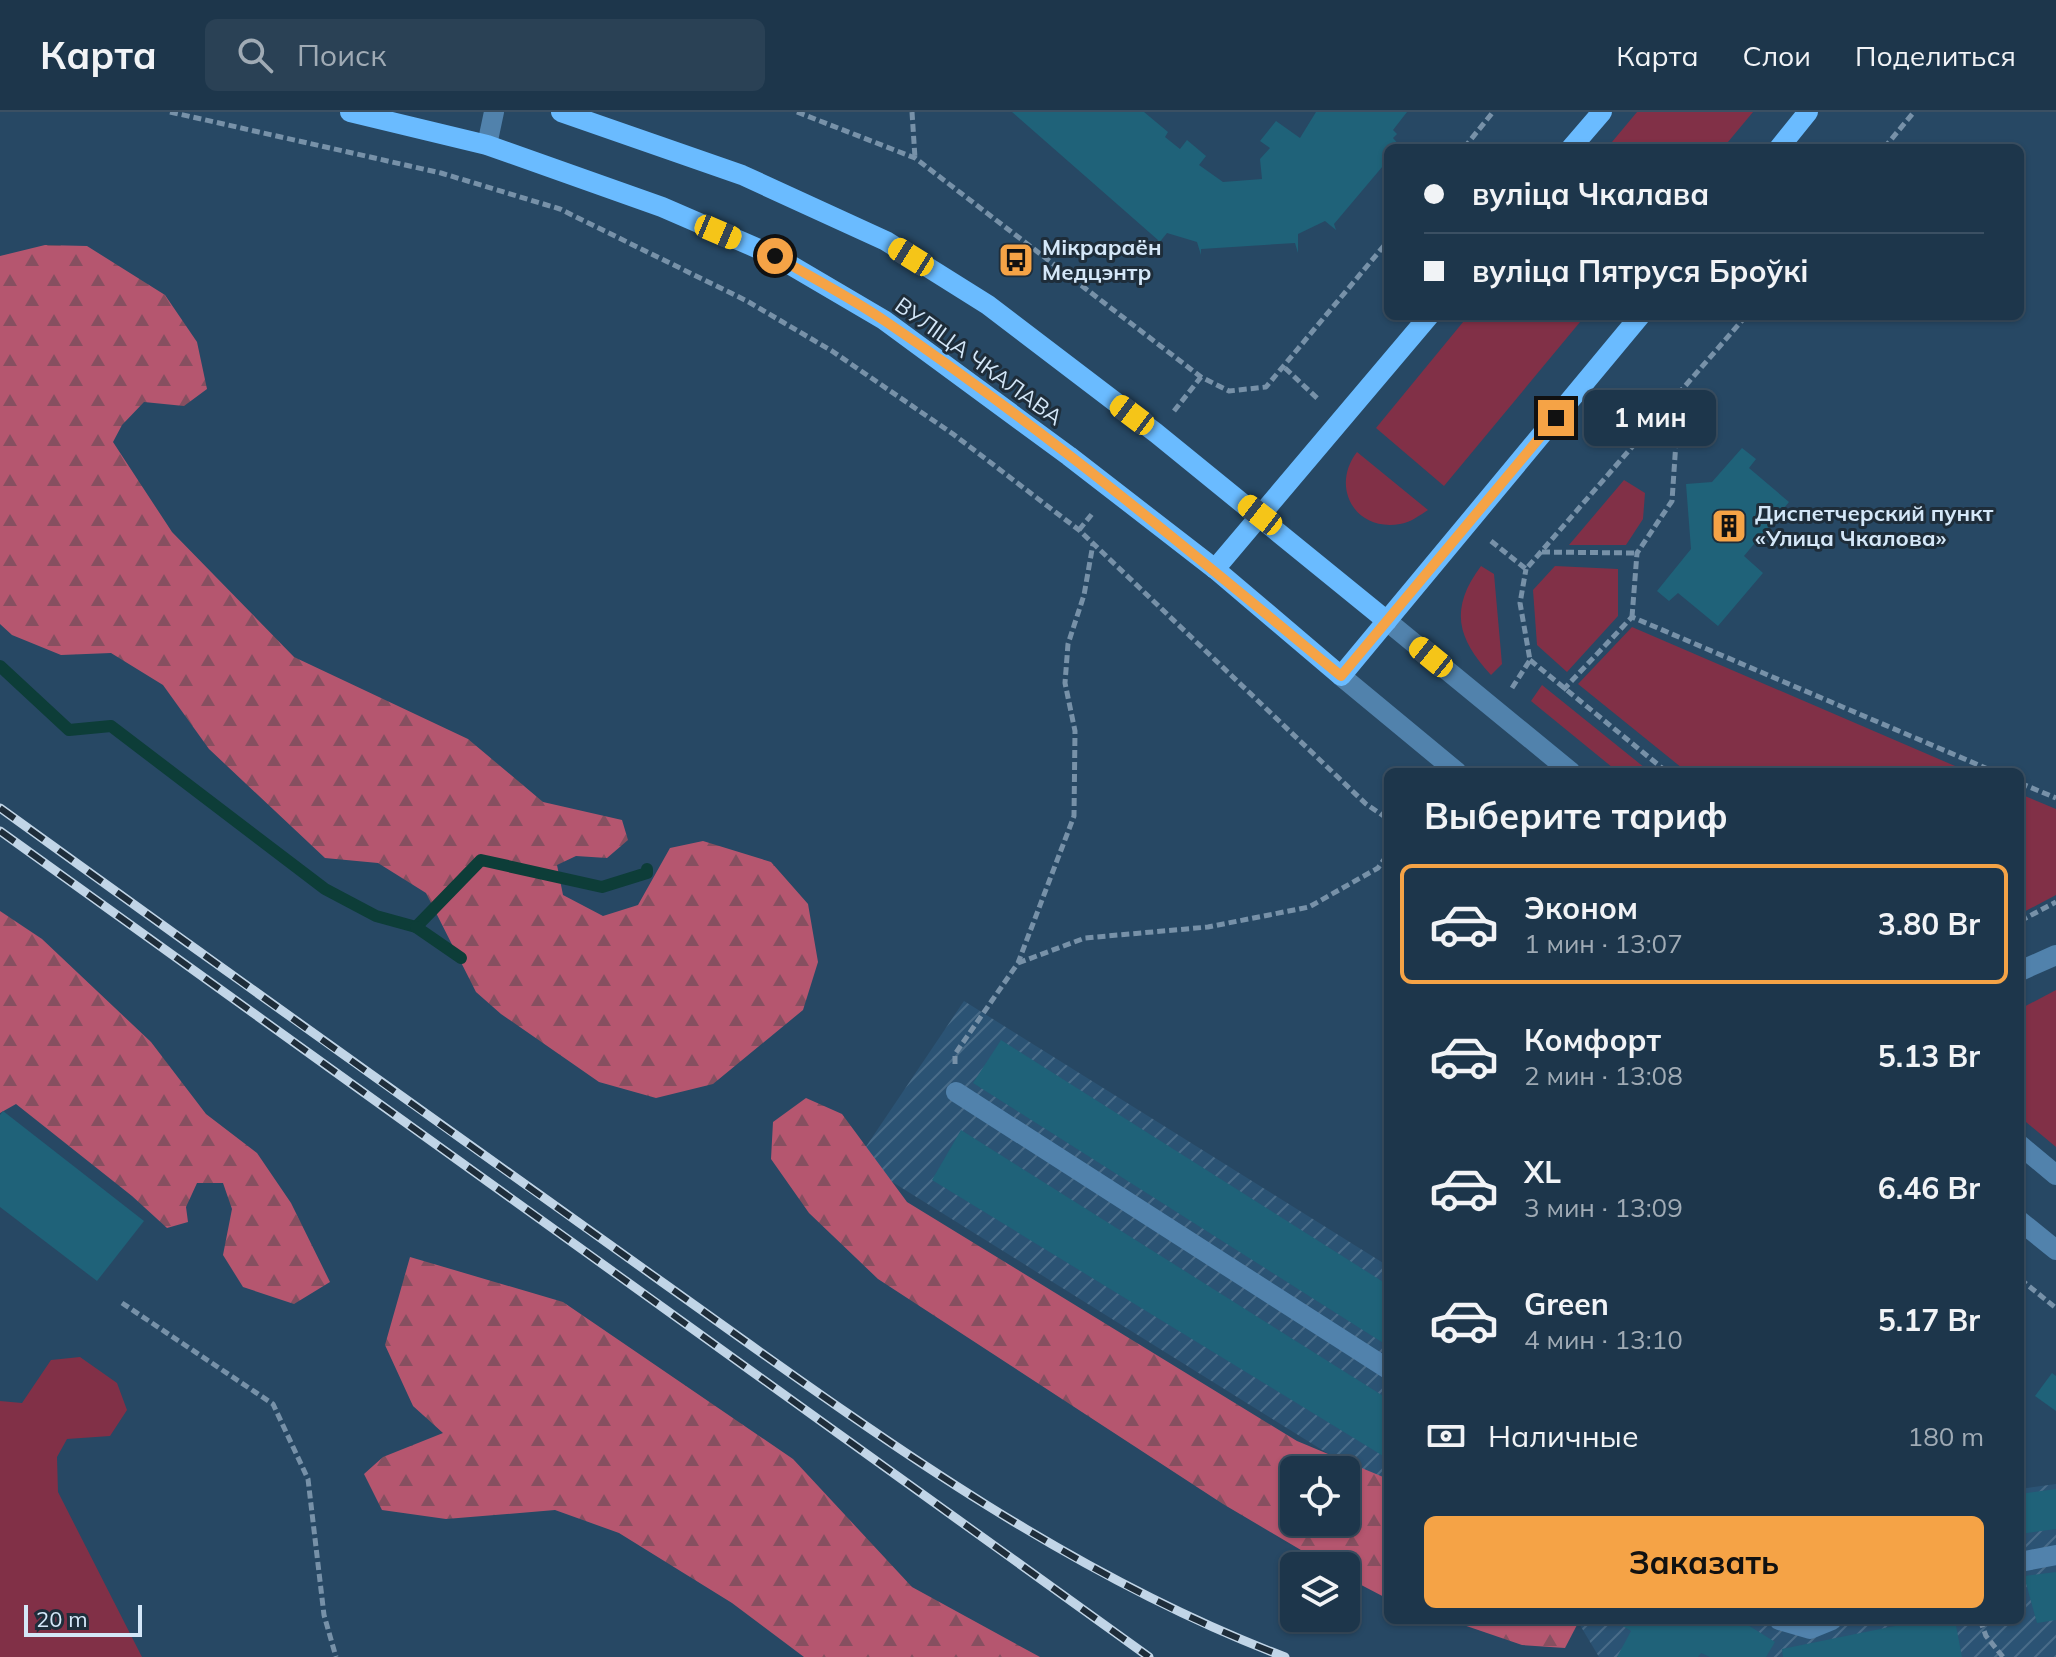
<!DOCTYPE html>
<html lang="ru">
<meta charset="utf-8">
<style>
:root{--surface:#1d364b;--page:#2a4155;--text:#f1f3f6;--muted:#a0abb5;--line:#3b5063;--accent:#f5a346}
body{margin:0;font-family:Mulish,sans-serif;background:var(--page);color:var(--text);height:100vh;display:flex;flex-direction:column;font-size:30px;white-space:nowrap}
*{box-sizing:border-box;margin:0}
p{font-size:26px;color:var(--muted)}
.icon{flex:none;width:44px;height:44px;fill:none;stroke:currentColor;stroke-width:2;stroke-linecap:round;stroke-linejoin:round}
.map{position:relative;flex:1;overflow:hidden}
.drawer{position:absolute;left:1384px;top:656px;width:640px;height:856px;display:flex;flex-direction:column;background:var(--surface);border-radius:12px;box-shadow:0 2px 6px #0004,0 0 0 2px var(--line)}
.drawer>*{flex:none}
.top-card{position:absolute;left:1384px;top:32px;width:640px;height:176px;border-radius:12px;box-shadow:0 2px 6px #0004,0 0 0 2px var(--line);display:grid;align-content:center;height:176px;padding:0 40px;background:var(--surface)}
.tools{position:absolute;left:1280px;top:1344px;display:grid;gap:16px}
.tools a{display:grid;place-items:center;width:80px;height:80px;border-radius:12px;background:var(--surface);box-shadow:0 2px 6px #0004,0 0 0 2px var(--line);font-size:40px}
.scale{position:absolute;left:24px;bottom:20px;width:118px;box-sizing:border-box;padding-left:8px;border:4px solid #d4e7f8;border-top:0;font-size:22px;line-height:28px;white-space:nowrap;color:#d4e7f8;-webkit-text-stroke:6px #1e2d3a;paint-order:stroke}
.end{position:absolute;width:36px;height:36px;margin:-18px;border:10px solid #f5a346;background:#111;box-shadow:0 0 0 4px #111}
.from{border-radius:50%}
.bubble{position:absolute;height:56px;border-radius:12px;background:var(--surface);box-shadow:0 2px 6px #0004,0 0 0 2px var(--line);font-size:26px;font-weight:700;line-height:56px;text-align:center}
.car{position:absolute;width:24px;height:48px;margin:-24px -12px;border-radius:10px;box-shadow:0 0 6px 2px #0007;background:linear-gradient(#f5c518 24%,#345 0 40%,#f5c518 0 76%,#345 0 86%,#f5c518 0)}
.top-card b{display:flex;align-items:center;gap:28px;height:76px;font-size:30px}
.top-card b+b{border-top:2px solid var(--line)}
.top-card i{width:20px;height:20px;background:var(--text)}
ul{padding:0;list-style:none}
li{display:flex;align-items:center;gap:24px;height:120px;margin:0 16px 12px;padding:0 24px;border:4px solid transparent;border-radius:12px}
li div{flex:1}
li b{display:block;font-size:30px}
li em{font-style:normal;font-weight:700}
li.current{border-color:var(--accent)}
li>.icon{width:72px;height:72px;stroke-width:1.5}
h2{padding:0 40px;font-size:36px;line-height:96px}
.pay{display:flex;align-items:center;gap:20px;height:88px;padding:0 40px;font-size:30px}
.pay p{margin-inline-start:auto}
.button{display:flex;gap:16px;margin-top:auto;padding:16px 40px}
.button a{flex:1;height:92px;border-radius:12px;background:var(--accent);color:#111;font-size:32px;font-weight:700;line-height:92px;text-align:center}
header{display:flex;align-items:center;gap:48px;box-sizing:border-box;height:112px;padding:0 40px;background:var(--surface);border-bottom:2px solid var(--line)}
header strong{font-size:38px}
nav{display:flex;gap:44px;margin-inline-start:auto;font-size:28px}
.search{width:560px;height:72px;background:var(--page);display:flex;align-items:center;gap:20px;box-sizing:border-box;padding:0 28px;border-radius:12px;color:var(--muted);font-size:30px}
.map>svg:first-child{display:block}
.industrial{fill:url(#industrial-furrows)}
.grass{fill:#813047}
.forest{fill:url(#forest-firs);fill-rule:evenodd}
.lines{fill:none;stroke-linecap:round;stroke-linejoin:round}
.stream{stroke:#0d3d38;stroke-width:12}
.building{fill:#1f6279}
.path{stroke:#7791a8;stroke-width:5;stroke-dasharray:8 4;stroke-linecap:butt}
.minor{stroke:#5182ac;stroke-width:20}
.major{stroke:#6abbff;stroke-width:20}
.rail-casing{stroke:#c1d5e7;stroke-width:9}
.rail{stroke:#1e2d3a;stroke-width:6;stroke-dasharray:18;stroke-linecap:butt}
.route{stroke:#f5a346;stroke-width:10}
.labels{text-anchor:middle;stroke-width:6;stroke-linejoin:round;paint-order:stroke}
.poi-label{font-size:22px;font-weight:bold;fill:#d4e7f8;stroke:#1e2d3a;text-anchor:start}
.street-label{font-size:22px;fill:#d4e7f8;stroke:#1e2d3a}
</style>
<header>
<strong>Карта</strong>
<div class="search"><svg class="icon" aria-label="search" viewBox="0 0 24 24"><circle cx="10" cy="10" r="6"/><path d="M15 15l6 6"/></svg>Поиск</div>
<nav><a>Карта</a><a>Слои</a><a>Поделиться</a></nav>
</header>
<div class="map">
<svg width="2056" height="1545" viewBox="0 0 2056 1545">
<defs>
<pattern id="industrial-furrows" width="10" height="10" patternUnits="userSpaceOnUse" patternTransform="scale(2)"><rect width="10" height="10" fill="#2b5374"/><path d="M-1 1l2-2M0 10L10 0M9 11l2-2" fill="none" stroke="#496c89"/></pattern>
<pattern id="forest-firs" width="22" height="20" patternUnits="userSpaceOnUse" patternTransform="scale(2)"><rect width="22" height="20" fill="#b5566f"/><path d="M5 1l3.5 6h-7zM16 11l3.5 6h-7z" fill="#864f60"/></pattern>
</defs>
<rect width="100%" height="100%" fill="#274864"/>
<g class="industrial">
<path d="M964 889 1388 1154V1379L857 1048Z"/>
<path d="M2056 1372V1545H1599L1577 1508H2020V1377Z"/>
</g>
<g class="grass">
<path d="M1637 0H1753L1723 36H1607Z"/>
<path d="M1468 204H1585L1444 374 1376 316Z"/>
<path d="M1357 340 1428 398C1420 403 1410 411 1400 412 1355 420 1330 375 1357 340Z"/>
<path d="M1624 368 1645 381 1643 407 1626 433H1569Z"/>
<path d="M1481 454 1494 462 1502 552 1491 563C1457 526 1449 497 1481 454Z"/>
<path d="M1555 454 1618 457V504L1567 560 1537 533 1533 478Z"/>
<path d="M1632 515 1969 660H1687L1578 572Z"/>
<path d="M1542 573 1650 660H1618L1531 589Z"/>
<path d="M2020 682 2056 697V783L2020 802Z"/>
<path d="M2056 878V1035L2020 1005V897Z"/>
<path d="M80 1245 117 1271 127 1298 110 1324 67 1327 57 1345 58 1380 142 1545H0V1289L22 1291 51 1248Z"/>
</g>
<g class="forest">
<path d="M45 133 87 134 165 183 197 230 207 277 184 294 144 290 122 313 113 330 172 420 294 545 468 627 543 690 622 708 628 728 607 746 576 744 557 753 563 783 603 804 638 793 670 736 703 729 771 750 808 792 818 850 803 898 713 972 656 986 599 970 501 902 476 880 426 781 378 751 325 746 209 637 163 573 111 541 61 543 12 523 0 512V144Z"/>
<path d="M0 799 42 827 151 930 206 1002 257 1041 291 1091 330 1170 294 1192 243 1175 223 1143 232 1097 223 1071H197L186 1095 188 1110 167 1116 132 1084 16 992 0 1001Z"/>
<path d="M806 986 842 1002 907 1090 1297 1329 1388 1367V1487L1346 1465V1454H1328L1223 1392 878 1167 809 1101 771 1047 773 1010ZM1294 1358H1346V1410H1294Z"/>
<path d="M410 1145 563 1190 793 1347 912 1475 1040 1545H804L732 1491 619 1421 555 1398 446 1407 382 1398 364 1362 383 1345 443 1321 413 1294 385 1233Z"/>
<path d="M1449 1508H1577L1578 1511 1565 1536 1522 1533Z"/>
</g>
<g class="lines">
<g class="stream">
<path d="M0 554 69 618 111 614 325 777 376 804 416 815 481 748 602 775 647 761V757"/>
<path d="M416 815 461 846"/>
</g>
</g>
<g class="building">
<path d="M1012 0H1144L1168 20 1165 25 1180 37 1187 28 1206 44 1199 53 1223 70 1262 67 1260 47 1270 36 1260 29 1276 9 1300 26 1316 0H1407L1393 18 1397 22 1393 26 1400 34 1388 36V48L1334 112 1336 118 1325 109 1298 122V141L1295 131 1201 137V143L1197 130 1167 121 1154 137 1158 128Z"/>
<path d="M1742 336 1756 347 1749 356 1789 390 1744 444 1763 461 1718 514 1678 481 1669 489 1657 479 1691 437 1686 372 1712 370Z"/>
<path d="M1001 928 1388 1173V1234L973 971Z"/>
<path d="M3 999 144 1109 97 1169 0 1095V1003Z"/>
<path d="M961 1018 1388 1287V1347L932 1068Z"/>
<path d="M2052 1261 2056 1264V1299L2035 1284Z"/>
<path d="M2056 1377V1417L2020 1422V1382Z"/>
<path d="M2056 1460V1508L2037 1511 2024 1464Z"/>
<path d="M1613 1508H1740L1775 1530 1766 1545H1710L1701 1541 1698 1545H1617L1631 1519Z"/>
<path d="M1924 1508H1955L1962 1545H1783L1782 1537Z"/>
</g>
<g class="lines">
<g class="path">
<path d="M170 0 441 61 560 97 747 189 832 239 953 322 1079 418 1366 692 1388 707"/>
<path d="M797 0 915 46 1201 265 1229 279 1266 275 1388 129"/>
<path d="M912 0 915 46"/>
<path d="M1464 36 1493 0"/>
<path d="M1884 36 1914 0"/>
<path d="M1285 256 1319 288"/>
<path d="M1174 299 1201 265"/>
<path d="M1079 418 1092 402"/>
<path d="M1491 429 1526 457 1746 204"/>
<path d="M1542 440 1637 441"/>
<path d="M1632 505 1637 441 1672 389 1679 285"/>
<path d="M1530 548 1667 660"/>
<path d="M1512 576 1530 548 1520 491 1526 457"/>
<path d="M1563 578 1632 505 1995 660"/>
<path d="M2020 671 2056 686"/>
<path d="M2020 809 2056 790"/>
<path d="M1018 851 1085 826 1208 815 1309 795 1378 756 1388 742"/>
<path d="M955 952V942L1018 851 1074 704 1075 619 1065 571 1068 532 1084 483 1093 432"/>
<path d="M2020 1167 2056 1196"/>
<path d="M122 1191 273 1292 308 1367 324 1503 336 1545"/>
<path d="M1980 1508 1986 1524 2003 1545"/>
</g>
<g class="minor">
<path d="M487 33 494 0"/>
<path d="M1387 509 1571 660"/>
<path d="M1341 564 1457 660"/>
<path d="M2020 859 2056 843"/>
<path d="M956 980 1388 1257"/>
<path d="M2020 1033 2056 1063"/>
<path d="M2020 1109 2056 1138"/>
<path d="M2020 1450 2056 1443"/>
<path d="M1779 1508 1810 1517 1832 1508"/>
</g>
<g class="major">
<path d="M350 0 487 33 662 95 775 144 884 208 1069 344 1215 457 1341 564 1640 204"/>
<path d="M561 0 742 63 886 129 988 193 1156 321 1387 509"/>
<path d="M1571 36 1602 0"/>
<path d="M1779 36 1808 0"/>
<path d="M1215 457 1429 204"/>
</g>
<defs>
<g id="rail">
<path d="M0 696C220 855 441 1013 662 1170 859 1310 1058 1459 1285 1545"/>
<path d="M0 719 1149 1545"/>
</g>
</defs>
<use href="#rail" class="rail-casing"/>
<use href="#rail" class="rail"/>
</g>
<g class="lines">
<path class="route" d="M775 144C811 165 850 185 885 209 1044 317 1193 441 1341 564L1556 306"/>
</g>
<defs>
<symbol id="bus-square" viewBox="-11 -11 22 22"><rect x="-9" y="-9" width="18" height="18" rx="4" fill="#f5a346" stroke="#1e2d3a"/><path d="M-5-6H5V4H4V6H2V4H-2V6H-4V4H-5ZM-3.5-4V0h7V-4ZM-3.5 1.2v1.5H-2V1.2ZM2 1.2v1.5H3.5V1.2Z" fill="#111"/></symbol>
<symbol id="building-square" viewBox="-11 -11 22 22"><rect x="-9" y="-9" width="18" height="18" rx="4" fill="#f5a346" stroke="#1e2d3a"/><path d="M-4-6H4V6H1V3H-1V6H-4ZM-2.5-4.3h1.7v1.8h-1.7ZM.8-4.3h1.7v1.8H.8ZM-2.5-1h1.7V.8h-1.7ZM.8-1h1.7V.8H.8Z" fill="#111"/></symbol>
</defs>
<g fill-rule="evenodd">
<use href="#bus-square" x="996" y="128" width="40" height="40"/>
<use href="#building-square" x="1709" y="394" width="40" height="40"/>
</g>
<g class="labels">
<g class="poi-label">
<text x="1042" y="143">Мікрараён<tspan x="1042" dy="25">Медцэнтр</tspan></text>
<text x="1755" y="409">Диспетчерский пункт<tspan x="1755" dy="25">«Улица Чкалова»</tspan></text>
</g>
<g class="street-label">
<text transform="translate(979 249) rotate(36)" y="8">ВУЛІЦА ЧКАЛАВА</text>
</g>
</g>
</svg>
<div class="tools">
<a><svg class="icon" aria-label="locate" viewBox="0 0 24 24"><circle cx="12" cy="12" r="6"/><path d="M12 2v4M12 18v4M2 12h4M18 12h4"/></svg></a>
<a><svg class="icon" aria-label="layers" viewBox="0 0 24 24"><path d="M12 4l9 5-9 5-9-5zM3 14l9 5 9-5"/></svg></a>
</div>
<div class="scale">20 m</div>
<i class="end from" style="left:775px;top:144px"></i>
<i class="end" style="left:1556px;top:306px"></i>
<div class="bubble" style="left:1584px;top:278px;width:132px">1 мин</div>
<i class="car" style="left:718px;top:120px;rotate:113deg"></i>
<i class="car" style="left:911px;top:145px;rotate:302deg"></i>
<i class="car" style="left:1132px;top:303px;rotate:307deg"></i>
<i class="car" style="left:1260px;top:403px;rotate:308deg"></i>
<i class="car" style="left:1431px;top:545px;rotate:309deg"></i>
<div class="top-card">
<b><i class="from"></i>вуліца Чкалава</b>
<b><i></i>вуліца Пятруся Броўкі</b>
</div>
<section class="drawer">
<h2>Выберите тариф</h2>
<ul>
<li class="current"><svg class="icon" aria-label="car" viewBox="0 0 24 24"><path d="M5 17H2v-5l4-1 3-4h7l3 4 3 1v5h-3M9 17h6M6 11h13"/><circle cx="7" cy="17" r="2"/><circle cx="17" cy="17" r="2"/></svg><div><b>Эконом</b><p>1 мин · 13:07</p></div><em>3.80 Br</em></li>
<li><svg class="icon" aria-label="car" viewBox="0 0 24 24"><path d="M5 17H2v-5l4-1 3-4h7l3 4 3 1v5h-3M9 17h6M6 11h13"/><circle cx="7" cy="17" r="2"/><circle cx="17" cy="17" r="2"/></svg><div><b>Комфорт</b><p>2 мин · 13:08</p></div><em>5.13 Br</em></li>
<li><svg class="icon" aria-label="car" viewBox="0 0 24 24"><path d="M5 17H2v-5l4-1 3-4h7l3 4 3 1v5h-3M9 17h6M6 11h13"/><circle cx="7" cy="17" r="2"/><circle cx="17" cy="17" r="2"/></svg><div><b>XL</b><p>3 мин · 13:09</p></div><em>6.46 Br</em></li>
<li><svg class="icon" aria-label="car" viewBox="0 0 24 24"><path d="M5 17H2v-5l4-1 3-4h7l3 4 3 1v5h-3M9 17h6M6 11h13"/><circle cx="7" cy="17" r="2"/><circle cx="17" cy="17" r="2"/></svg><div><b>Green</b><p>4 мин · 13:10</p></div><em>5.17 Br</em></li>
</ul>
<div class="pay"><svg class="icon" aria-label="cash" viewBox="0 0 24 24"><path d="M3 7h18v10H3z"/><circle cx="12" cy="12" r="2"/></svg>Наличные<p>180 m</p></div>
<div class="button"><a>Заказать</a></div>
</section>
</div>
